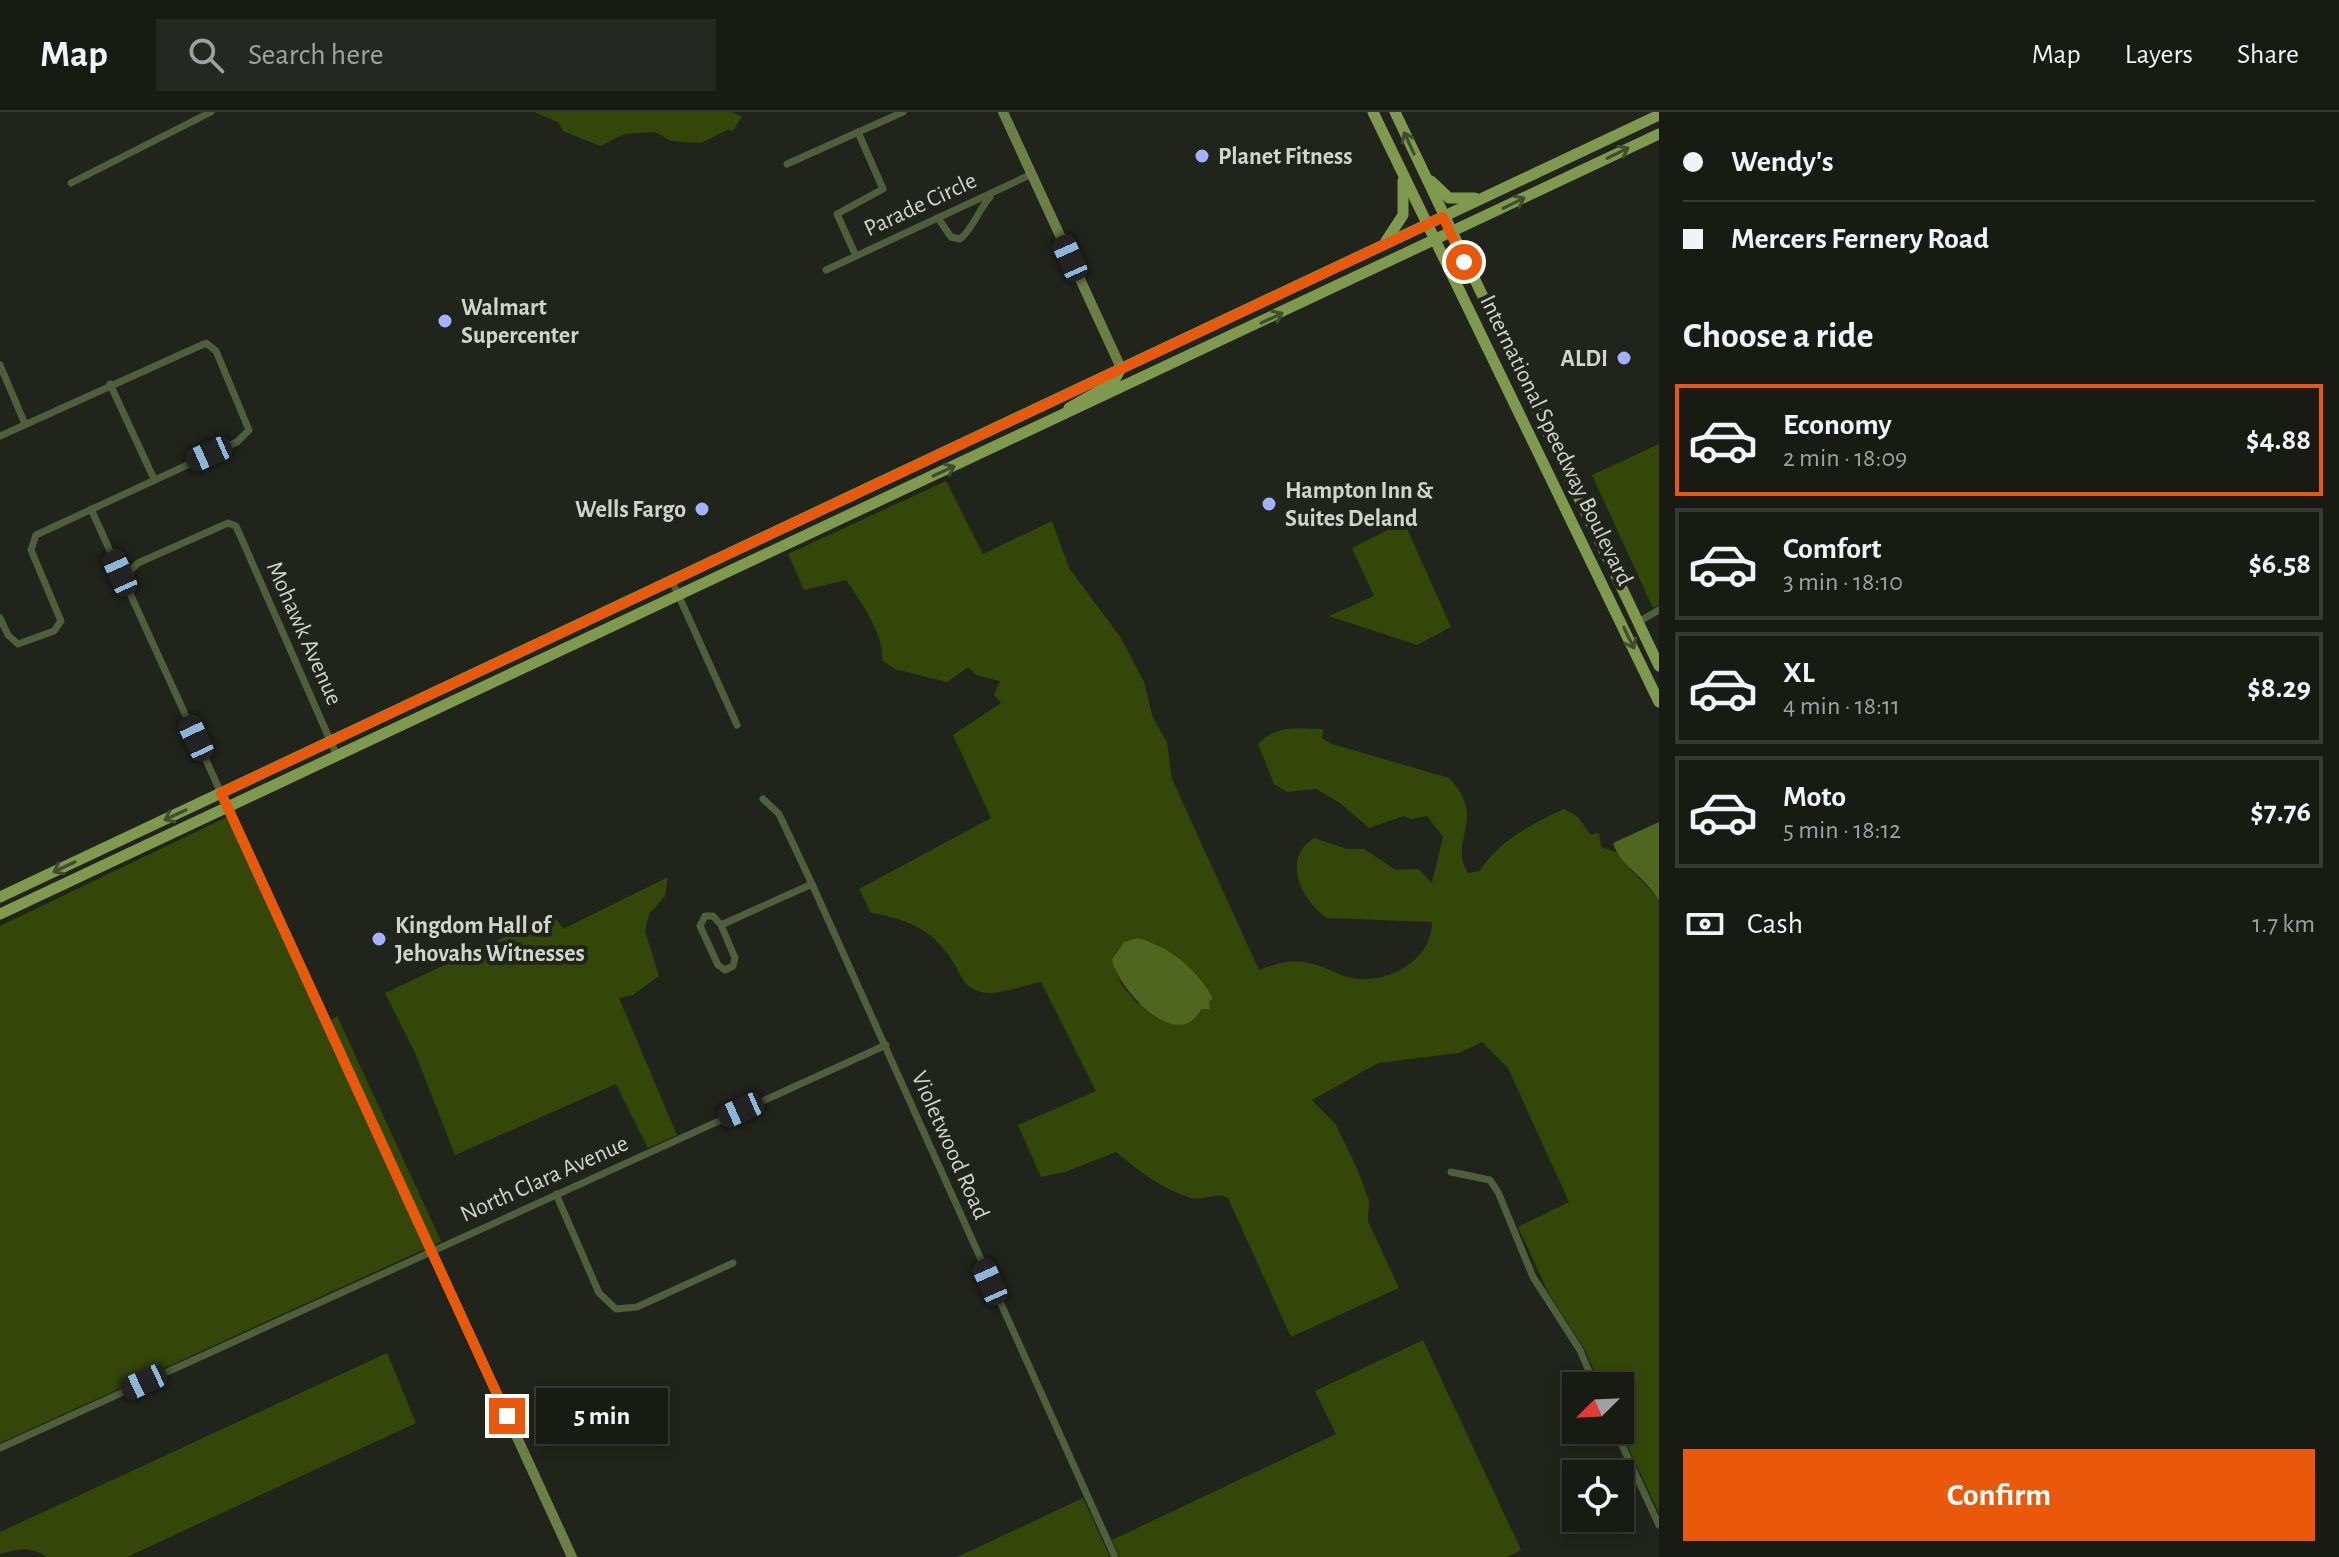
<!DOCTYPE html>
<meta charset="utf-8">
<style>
:root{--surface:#181b14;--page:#252822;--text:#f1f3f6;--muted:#9fa1a0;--line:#363934;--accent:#ea580c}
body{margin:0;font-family:"Alegreya Sans",sans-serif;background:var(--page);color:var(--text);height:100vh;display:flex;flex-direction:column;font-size:30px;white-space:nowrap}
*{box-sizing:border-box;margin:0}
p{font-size:26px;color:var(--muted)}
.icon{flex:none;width:44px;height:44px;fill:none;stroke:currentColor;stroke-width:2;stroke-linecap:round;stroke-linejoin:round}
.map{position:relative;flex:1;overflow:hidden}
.details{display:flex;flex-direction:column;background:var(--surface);width:680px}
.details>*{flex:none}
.banner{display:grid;align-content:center;height:176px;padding:0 24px;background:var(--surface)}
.needle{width:52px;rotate:246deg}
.fabs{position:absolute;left:1562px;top:1260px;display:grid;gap:16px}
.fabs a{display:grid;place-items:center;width:72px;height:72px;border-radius:0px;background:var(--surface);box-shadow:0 4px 12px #0003,0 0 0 2px var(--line);font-size:40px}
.end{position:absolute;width:36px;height:36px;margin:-18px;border:10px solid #ea580c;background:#fff;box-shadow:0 0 0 4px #fff}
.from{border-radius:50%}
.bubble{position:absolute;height:56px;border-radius:0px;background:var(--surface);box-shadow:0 4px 12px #0003,0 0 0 2px var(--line);font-size:26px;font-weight:600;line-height:56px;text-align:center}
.car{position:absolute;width:24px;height:48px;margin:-24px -12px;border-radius:10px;box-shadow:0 0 6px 2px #0007;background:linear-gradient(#222 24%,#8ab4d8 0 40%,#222 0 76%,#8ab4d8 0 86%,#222 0)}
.banner b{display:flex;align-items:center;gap:28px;height:76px;font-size:30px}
.banner b+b{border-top:2px solid var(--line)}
.banner i{width:20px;height:20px;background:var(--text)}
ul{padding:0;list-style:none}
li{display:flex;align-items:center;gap:24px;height:112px;margin:0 16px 12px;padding:0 8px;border:4px solid var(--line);border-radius:0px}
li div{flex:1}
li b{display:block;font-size:30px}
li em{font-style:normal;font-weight:600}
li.selected{border-color:var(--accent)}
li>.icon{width:72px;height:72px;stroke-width:1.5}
h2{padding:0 24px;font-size:36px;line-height:96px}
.pay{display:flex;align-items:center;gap:20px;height:88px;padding:0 24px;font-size:30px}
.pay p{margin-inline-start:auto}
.cta{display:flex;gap:16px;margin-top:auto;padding:16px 24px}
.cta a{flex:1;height:92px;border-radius:0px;background:var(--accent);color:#fff;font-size:32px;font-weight:600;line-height:92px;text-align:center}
header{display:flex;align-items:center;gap:48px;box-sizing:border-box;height:112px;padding:0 40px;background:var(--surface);border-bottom:2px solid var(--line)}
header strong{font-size:38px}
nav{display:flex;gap:44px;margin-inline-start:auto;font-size:28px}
.search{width:560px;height:72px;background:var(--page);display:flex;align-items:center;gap:20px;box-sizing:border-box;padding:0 28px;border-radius:0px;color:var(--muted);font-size:30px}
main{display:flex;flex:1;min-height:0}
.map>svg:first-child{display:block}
.green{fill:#354708;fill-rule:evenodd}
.water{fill:#4f6520}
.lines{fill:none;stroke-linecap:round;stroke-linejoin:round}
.street{stroke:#515e3b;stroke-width:7}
.secondary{stroke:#6b7f47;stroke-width:10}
.primary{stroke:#7f994f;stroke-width:11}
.oneway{stroke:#414d2d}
.route{stroke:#ea580c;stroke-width:10}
.poi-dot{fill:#a3b2fd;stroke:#20241a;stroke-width:3}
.labels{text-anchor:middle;stroke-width:8;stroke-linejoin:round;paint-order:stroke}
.poi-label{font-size:24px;font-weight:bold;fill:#d1d4cd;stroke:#20241a;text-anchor:start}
.street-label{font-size:24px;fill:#d1d4cd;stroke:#20241a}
</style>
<header>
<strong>Map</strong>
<div class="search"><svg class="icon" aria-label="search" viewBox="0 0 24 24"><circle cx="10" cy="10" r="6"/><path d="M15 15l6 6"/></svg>Search here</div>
<nav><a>Map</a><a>Layers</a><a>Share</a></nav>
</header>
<main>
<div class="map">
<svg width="1659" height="1445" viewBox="0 0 1659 1445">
<rect width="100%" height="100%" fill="#20241a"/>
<g class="green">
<path d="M534 0H732L742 4 733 19 727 18 701 31 671 29 655 20 625 22 600 34 563 19 558 10Z"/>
<path d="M1659 332V493L1653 496 1592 363Z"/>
<path d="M946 369 983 442 1052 409 1069 456 1121 526 1144 570 1153 606 1167 630 1172 667 1259 858C1276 852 1290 847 1308 851 1327 854 1342 867 1362 867 1396 868 1432 845 1432 810L1327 806C1301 788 1281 746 1314 726L1347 737H1364L1396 758 1419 757 1432 771 1443 725 1427 704 1411 707 1404 704 1369 716 1340 691 1316 677 1287 680 1274 672 1258 632C1277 612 1297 617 1323 617L1322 626 1332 632 1449 666C1489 708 1447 728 1468 761L1480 759C1497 730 1535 710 1564 697L1578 705 1591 723 1599 721 1601 735 1622 742C1628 762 1649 771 1659 789V1401L1620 1318V1274H1601L1584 1236 1549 1182 1518 1115 1569 1090 1508 956 1482 930 1459 941 1378 951 1312 988 1336 1013 1359 1061 1369 1089 1368 1109 1399 1176 1291 1225 1228 1086C1217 1079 1204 1089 1191 1086 1162 1077 1139 1059 1116 1040L1065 1060 1041 1065 1018 1013 1096 979 1041 870C1023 873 992 887 975 878 964 873 961 864 956 855 935 818 911 808 871 801L859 777 991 706 953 623 1001 591 994 583 1000 569 976 563 968 555 947 570 895 557 882 548C885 524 860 488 846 468L804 478 788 442ZM1137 826C1169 834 1198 858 1213 886L1201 897 1137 891 1121 872 1112 847 1119 836Z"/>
<path d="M1404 410 1451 515 1417 533 1329 504 1374 484 1352 436Z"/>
<path d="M227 705 425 1137 0 1331V814Z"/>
<path d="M668 765 665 784 649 802 645 819 659 864 633 883 619 886 677 1023 648 1036 616 972 455 1043 415 941 385 881 553 802 563 817Z"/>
<path d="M337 904 441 1129 434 1133 331 908Z"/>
<path d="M1423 1228 1521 1438 1507 1445H1120L1112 1428 1336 1322 1315 1279Z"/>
<path d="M387 1241 416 1311 127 1445H46C33 1434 16 1437 0 1442V1420Z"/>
<path d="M1083 1386 1110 1445H956L968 1440Z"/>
</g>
<g class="water">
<path d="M1659 710V789C1648 767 1620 754 1613 731Z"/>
<path d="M1138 826C1170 835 1197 857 1213 886L1209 890 1210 897H1201C1179 943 1117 877 1112 847L1124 830Z"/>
</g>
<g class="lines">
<g class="street">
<path d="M787 52 903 0"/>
<path d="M71 71 211 0"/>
<path d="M938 106 951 125 960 127C974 116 978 98 990 85"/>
<path d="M856 144 837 102 883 77 858 20"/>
<path d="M826 158 1032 62"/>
<path d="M0 253 25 312"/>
<path d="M110 272 154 367"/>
<path d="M0 324 206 231 216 239 249 318 237 330 36 423 31 438 61 509 54 519 18 532 8 523 0 506"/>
<path d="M91 397 120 461 128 471"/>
<path d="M672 469 737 613"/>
<path d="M1638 510 1659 498"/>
<path d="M221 681 127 475 130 459 138 451 228 411 236 414 337 644"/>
<path d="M763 687 779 702 812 772 1115 1445"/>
<path d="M721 813 735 846 733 854 725 858 718 853 700 814 705 804H713L721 813 812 772"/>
<path d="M1451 1060 1490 1068 1498 1080 1533 1165 1580 1238 1595 1274"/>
<path d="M556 1082 599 1181 616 1197 637 1195 733 1151"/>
<path d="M1615 1318 1659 1413"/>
<path d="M0 1336 886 933"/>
</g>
<g class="secondary">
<path d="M1003 0 1121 256"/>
<path d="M221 681 572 1445"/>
</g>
<g class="primary">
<path d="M1373 0 1659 590"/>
<path d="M1395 0 1659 554"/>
<path d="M1431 69 1449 86H1475"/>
<path d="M1386 129 1403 103V69"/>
<path d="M1069 296 1113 271 1121 256"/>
<path d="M0 785 1659 3"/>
<path d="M0 802 1659 22"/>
</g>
</g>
<defs><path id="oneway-shaft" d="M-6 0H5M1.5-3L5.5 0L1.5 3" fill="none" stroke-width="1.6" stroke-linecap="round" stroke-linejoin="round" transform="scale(2)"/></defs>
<g class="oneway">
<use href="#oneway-shaft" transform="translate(1409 31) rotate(-115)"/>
<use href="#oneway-shaft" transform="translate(1618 41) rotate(-26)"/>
<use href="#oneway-shaft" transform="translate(1514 91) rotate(-26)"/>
<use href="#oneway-shaft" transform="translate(1272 206) rotate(-25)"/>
<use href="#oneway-shaft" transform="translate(944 359) rotate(-25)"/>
<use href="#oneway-shaft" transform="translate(1629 526) rotate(64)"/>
<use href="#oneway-shaft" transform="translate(175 703) rotate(155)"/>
<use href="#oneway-shaft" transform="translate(64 755) rotate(155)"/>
</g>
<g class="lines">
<path class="route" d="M507 1304 221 681 1443 105 1464 150"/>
</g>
<g class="poi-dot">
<circle cx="1202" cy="44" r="8"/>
<circle cx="445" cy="209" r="8"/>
<circle cx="1624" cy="246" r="8"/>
<circle cx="1269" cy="392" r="8"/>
<circle cx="702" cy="397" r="8"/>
<circle cx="379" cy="827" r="8"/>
</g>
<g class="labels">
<g class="poi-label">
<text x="1218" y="52">Planet Fitness</text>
<text x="461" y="203">Walmart<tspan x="461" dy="28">Supercenter</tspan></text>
<text x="1608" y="254" text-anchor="end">ALDI</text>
<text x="1285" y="386">Hampton Inn &amp;<tspan x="1285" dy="28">Suites Deland</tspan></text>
<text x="686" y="405" text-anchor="end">Wells Fargo</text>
<text x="395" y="821">Kingdom Hall of<tspan x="395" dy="28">Jehovahs Witnesses</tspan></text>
</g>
<g class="street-label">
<text transform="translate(920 92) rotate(-25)" y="8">Parade Circle</text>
<text transform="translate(1557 328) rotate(64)" y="8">International Speedway Boulevard</text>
<text transform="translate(305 521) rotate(66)" y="8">Mohawk Avenue</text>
<text transform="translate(951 1033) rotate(66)" y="8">Violetwood Road</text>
<text transform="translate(544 1066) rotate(-24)" y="8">North Clara Avenue</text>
</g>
</g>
</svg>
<div class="fabs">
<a><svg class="needle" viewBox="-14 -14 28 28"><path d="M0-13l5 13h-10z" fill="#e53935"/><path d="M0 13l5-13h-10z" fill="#9fa1a0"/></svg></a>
<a><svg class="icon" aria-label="locate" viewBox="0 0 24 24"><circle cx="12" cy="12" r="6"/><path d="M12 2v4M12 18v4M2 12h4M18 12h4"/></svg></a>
</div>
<i class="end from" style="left:1464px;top:150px"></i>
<i class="end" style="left:507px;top:1304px"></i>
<div class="bubble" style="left:536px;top:1276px;width:132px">5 min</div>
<i class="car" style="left:1070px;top:146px;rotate:336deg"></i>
<i class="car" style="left:209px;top:342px;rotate:246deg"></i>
<i class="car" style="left:120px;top:461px;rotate:336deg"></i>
<i class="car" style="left:196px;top:626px;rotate:335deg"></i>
<i class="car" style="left:741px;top:998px;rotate:246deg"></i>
<i class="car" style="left:990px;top:1170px;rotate:336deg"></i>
<i class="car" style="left:144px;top:1270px;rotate:245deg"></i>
</div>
<section class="details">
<div class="banner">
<b><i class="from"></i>Wendy's</b>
<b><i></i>Mercers Fernery Road</b>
</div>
<h2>Choose a ride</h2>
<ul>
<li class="selected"><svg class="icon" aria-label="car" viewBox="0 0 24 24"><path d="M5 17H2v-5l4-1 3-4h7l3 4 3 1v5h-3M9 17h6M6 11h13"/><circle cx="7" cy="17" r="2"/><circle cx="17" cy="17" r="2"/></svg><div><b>Economy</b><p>2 min · 18:09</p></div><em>$4.88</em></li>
<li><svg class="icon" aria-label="car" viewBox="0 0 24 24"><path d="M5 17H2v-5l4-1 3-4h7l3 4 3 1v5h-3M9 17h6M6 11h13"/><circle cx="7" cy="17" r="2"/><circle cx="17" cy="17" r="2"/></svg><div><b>Comfort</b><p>3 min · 18:10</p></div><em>$6.58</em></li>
<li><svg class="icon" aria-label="car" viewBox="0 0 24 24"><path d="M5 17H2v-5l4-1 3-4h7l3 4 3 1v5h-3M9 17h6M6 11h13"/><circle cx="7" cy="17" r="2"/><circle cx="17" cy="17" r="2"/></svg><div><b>XL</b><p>4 min · 18:11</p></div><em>$8.29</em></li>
<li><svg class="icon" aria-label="car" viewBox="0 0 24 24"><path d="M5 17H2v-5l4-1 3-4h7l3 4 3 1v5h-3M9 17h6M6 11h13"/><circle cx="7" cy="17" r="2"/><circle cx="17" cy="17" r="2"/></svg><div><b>Moto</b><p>5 min · 18:12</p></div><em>$7.76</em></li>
</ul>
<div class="pay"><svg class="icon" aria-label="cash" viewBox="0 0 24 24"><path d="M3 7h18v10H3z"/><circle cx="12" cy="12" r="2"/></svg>Cash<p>1.7 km</p></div>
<div class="cta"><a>Confirm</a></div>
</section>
</main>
